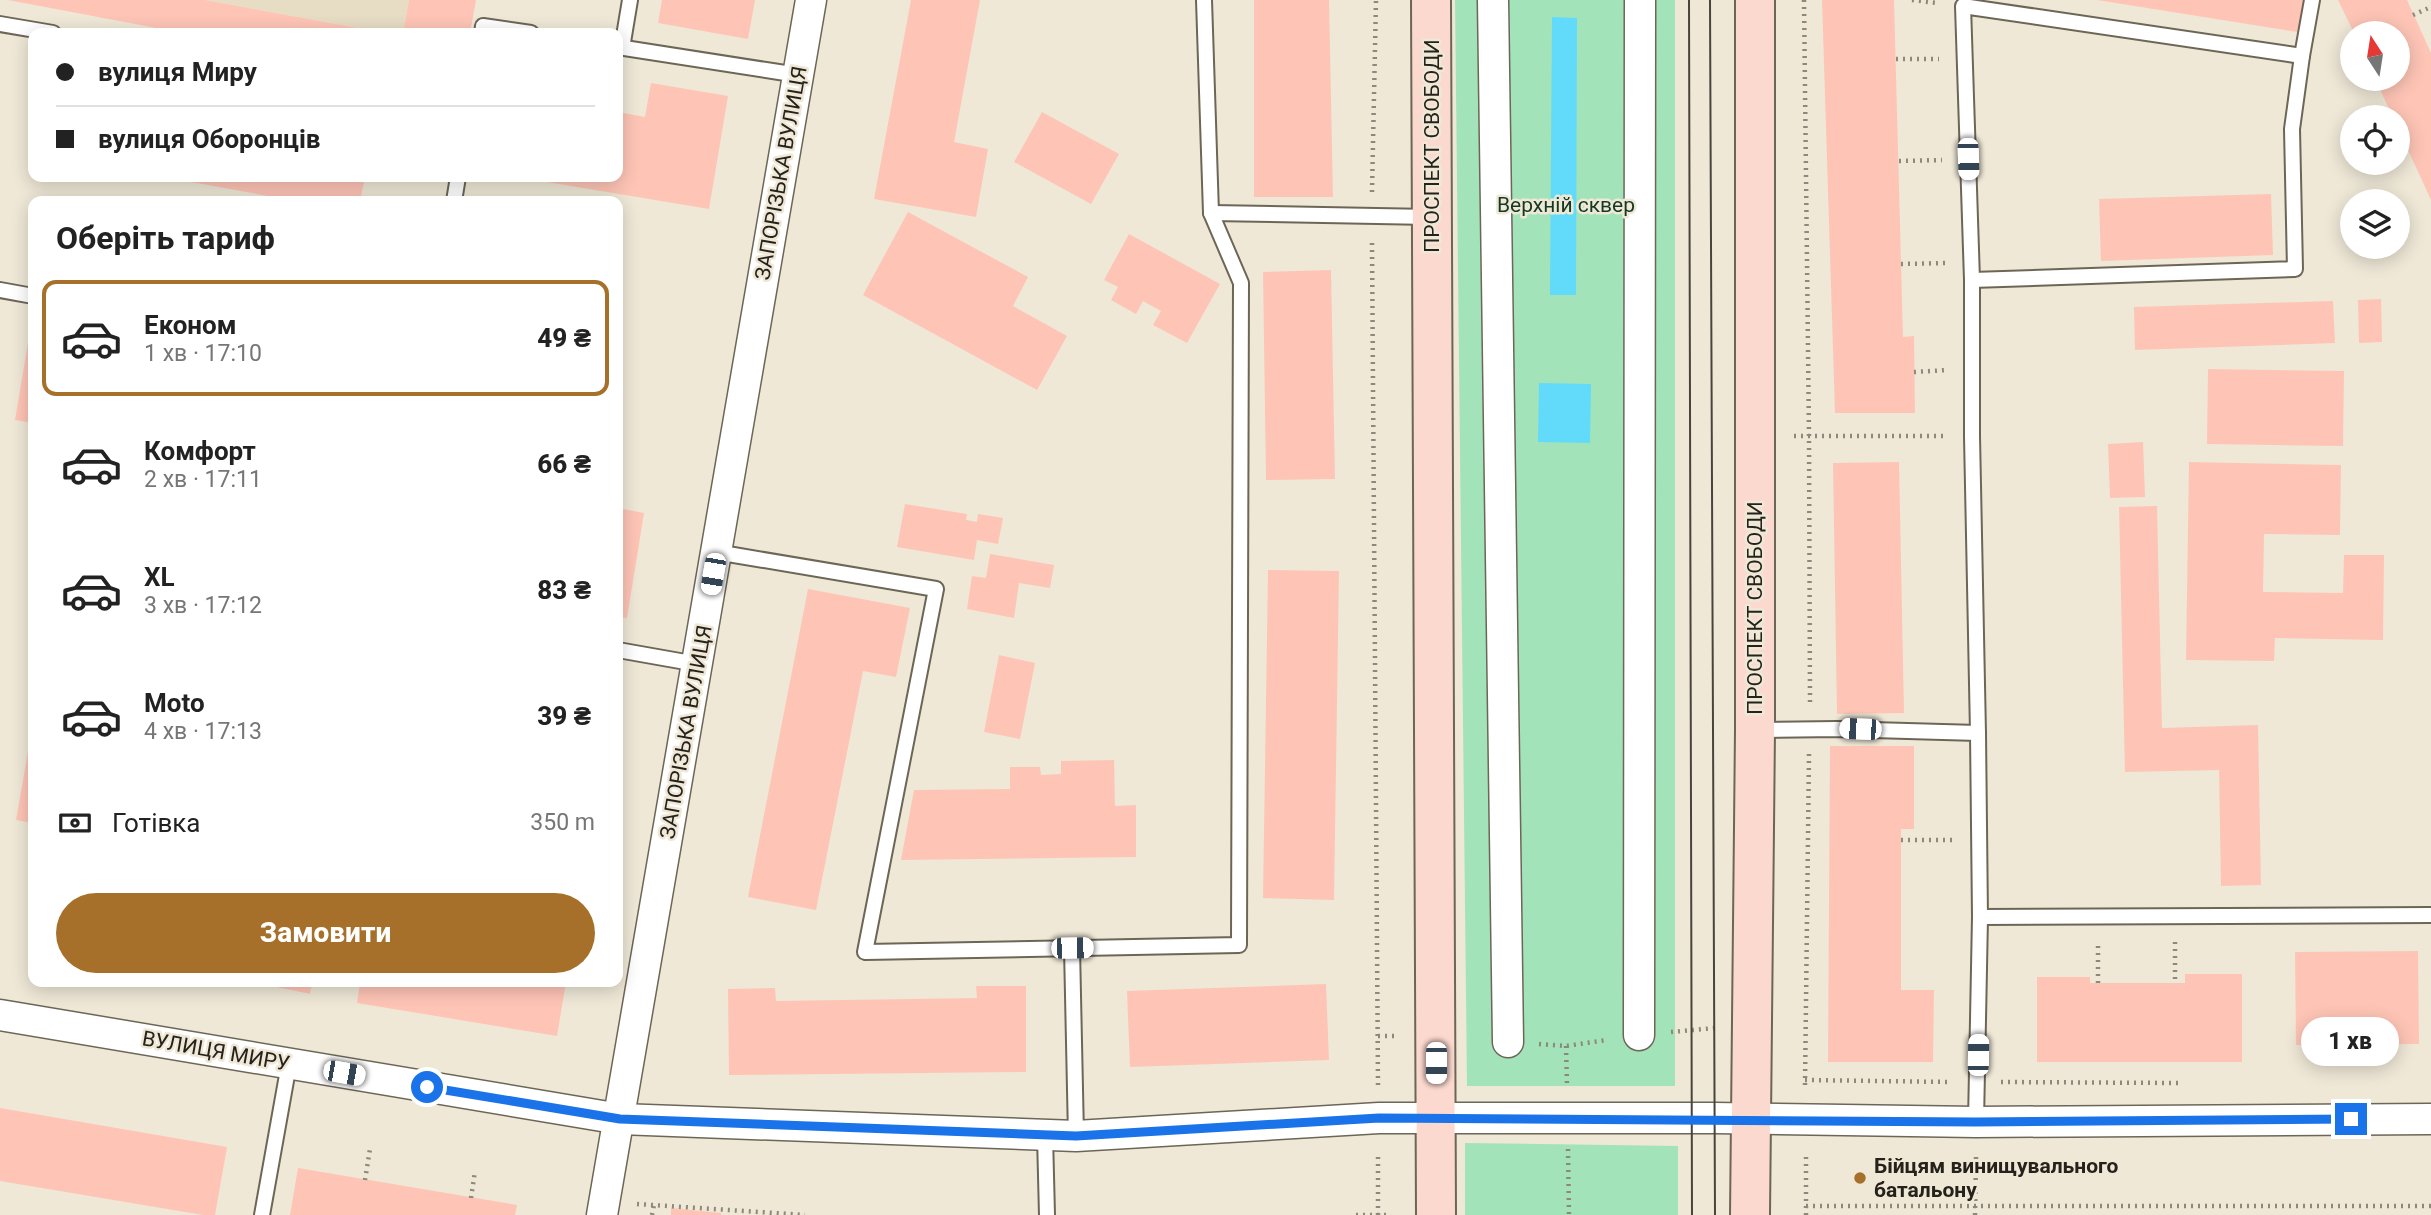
<!DOCTYPE html>
<html lang="uk">
<meta charset="utf-8">
<style>
:root{--surface:#fff;--page:#f6f6f6;--text:#222;--muted:#767676;--line:#e0e0e0;--accent:#a6702a}
body{margin:0;font-family:Roboto,sans-serif;background:var(--page);color:var(--text);height:100vh;display:flex;flex-direction:column;font-size:26px;white-space:nowrap}
*{box-sizing:border-box;margin:0}
p{font-size:23px;color:var(--muted)}
.icon{flex:none;width:38px;height:38px;fill:none;stroke:currentColor;stroke-width:2;stroke-linecap:round;stroke-linejoin:round}
.map{position:relative;flex:1;overflow:hidden}
.panel{position:absolute;left:28px;top:196px;width:595px;height:791px;display:flex;flex-direction:column;background:var(--surface);border-radius:14px;box-shadow:0 4px 18px #0003}
.panel>*{flex:none}
.top-card{position:absolute;left:28px;top:28px;width:595px;height:154px;border-radius:14px;box-shadow:0 4px 18px #0003;display:grid;align-content:center;height:154px;padding:0 28px;background:var(--surface)}
.needle{width:46px;rotate:348deg}
.controls{position:absolute;left:2340px;top:21px;display:grid;gap:14px}
.controls a{display:grid;place-items:center;width:70px;height:70px;border-radius:50%;background:var(--surface);box-shadow:0 4px 18px #0003;font-size:35px}
.end{position:absolute;width:32px;height:32px;margin:-16px;border:9px solid #1a73e8;background:#fff;box-shadow:0 0 0 4px #fff}
.from{border-radius:50%}
.bubble{position:absolute;height:49px;border-radius:24px;background:var(--surface);box-shadow:0 4px 18px #0003;font-size:23px;font-weight:800;line-height:49px;text-align:center}
.car{position:absolute;width:21px;height:42px;margin:-21px -10px;border-radius:9px;box-shadow:0 0 5px 2px #0007;background:linear-gradient(#fff 24%,#345 0 40%,#fff 0 76%,#345 0 86%,#fff 0)}
.top-card b{display:flex;align-items:center;gap:24px;height:66px;font-size:26px}
.top-card b+b{border-top:2px solid var(--line)}
.top-card i{width:18px;height:18px;background:var(--text)}
ul{padding:0;list-style:none}
li{display:flex;align-items:center;gap:21px;height:116px;margin:0 14px 10px;padding:0 14px;border:4px solid transparent;border-radius:14px}
li div{flex:1}
li b{display:block;font-size:26px}
li em{font-style:normal;font-weight:800}
li.current{border-color:var(--accent)}
li>.icon{width:63px;height:63px;stroke-width:1.5}
h2{padding:0 28px;font-size:32px;line-height:84px}
.pay{display:flex;align-items:center;gap:18px;height:77px;padding:0 28px;font-size:26px}
.pay p{margin-inline-start:auto}
.action{display:flex;gap:14px;margin-top:auto;padding:14px 28px}
.action a{flex:1;height:80px;border-radius:42px;background:var(--accent);color:#fff;font-size:28px;font-weight:800;line-height:80px;text-align:center}
.map>svg:first-child{display:block}
.built{fill:#e7ddc5}
.green{fill:#a3e3b9}
.water{fill:#61dbf9}
.building{fill:#fec5b6}
.lines{fill:none;stroke-linecap:round;stroke-linejoin:round}
.lane-casing{stroke:#6c6657;stroke-width:18}
.street-casing{stroke:#6c6657;stroke-width:33}
.secondary-casing{stroke:#6c6657;stroke-width:42}
.path{stroke:#8d887c;stroke-width:4.5;stroke-dasharray:2 5;stroke-linecap:butt}
.lane{stroke:#fff;stroke-width:14}
.street{stroke:#fff;stroke-width:30}
.secondary{stroke:#fcd9cf;stroke-width:38}
.tram{stroke:#48443c;stroke-width:2}
.route{stroke:#1a73e8;stroke-width:9}
.poi-dot{fill:#a6702a;stroke:#efe8d7;stroke-width:2.5}
.labels{text-anchor:middle;stroke-width:5;stroke-linejoin:round;paint-order:stroke}
.street-label{font-size:21px;fill:#25221c;stroke:#efe8d7}
.park-label{font-size:21px;fill:#133923;stroke:#efe8d7}
.poi-label{font-size:21px;font-weight:bold;fill:#25221c;stroke:#efe8d7;text-anchor:start}
</style>
<div class="map">
<svg width="2431" height="1215" viewBox="0 0 2431 1215">
<rect width="100%" height="100%" fill="#efe8d7"/>
<path class="built" d="M205 0H409L403 33H387Z"/>
<g class="green">
<path d="M1455 0H1675V1086H1467Z"/>
<path d="M1465 1143 1678 1146V1215H1465Z"/>
</g>
<g class="water">
<path d="M1552 17 1577 18 1576 295H1550Z"/>
<path d="M1539 383 1591 384 1590 443 1538 442Z"/>
</g>
<g class="building">
<path d="M8 0H205L380 32 183 33Z"/>
<path d="M409 0H476L470 33H403Z"/>
<path d="M662 0H755L748 39 658 23Z"/>
<path d="M911 0H980L954 142 988 149 976 217 874 199Z"/>
<path d="M1254 0H1329L1333 197H1254Z"/>
<path d="M1822 0H1894L1903 337 1914 336 1915 413H1835Z"/>
<path d="M2097 0H2308L2304 33Z"/>
<path d="M2338 0H2407L2431 53V200L2398 128V117H2393L2375 79H2398V33H2354Z"/>
<path d="M651 83 728 96 709 209 523 178 618 177V112L645 117Z"/>
<path d="M1042 112 1119 154 1091 204 1014 162Z"/>
<path d="M164 177H365L360 201H295Z"/>
<path d="M2271 194 2273 255 2101 261 2099 199Z"/>
<path d="M908 212 1028 277 1013 306 1067 336 1037 390 863 295Z"/>
<path d="M1129 234 1220 284 1187 343 1153 325 1161 311 1143 301 1136 314 1111 300 1118 287 1104 280Z"/>
<path d="M1331 270 1335 479 1266 480 1263 272Z"/>
<path d="M2381 299 2382 342 2359 343 2358 300Z"/>
<path d="M2333 301 2335 343 2135 350 2134 307Z"/>
<path d="M29 337 33 338V423L15 420Z"/>
<path d="M2208 369 2344 371 2343 446 2207 444Z"/>
<path d="M2143 442 2145 497 2110 498 2108 444Z"/>
<path d="M1899 462 1904 713 1837 714 1833 463Z"/>
<path d="M2189 462 2341 465 2340 535 2264 534 2263 592 2343 593 2344 555H2384L2383 640 2275 638 2274 661 2186 660Z"/>
<path d="M905 504 967 514 966 520 977 522 978 514 1003 518 998 544 977 540 974 560 897 547Z"/>
<path d="M2157 506 2162 728 2258 725 2261 885 2221 886 2219 770 2125 772 2119 507Z"/>
<path d="M618 508 644 513 627 618 618 617Z"/>
<path d="M990 554 1054 565 1050 588 1019 583 1014 618 967 609 972 576 986 578Z"/>
<path d="M1268 570 1339 571 1334 900 1263 898Z"/>
<path d="M808 589 910 608 896 677 863 671 816 910 748 897Z"/>
<path d="M999 655 1035 663 1020 739 984 732Z"/>
<path d="M29 746 33 747V823L16 820Z"/>
<path d="M1830 746H1914V829H1901V990H1934L1933 1062H1828Z"/>
<path d="M1114 760 1115 806 1136 805V857L901 860 914 790 1010 789V767H1040L1041 775 1061 774V761Z"/>
<path d="M2418 951 2419 1044 2296 1045 2295 952Z"/>
<path d="M2185 974H2242V1062H2037V977H2090V983H2185Z"/>
<path d="M253 982H312L310 994Z"/>
<path d="M360 982H566L557 1036 357 1003Z"/>
<path d="M1326 984 1329 1060 1130 1067 1127 991Z"/>
<path d="M976 986H1026V1072L729 1075 728 989 775 988 776 1001 977 998Z"/>
<path d="M0 1108 227 1147 215 1215H203L0 1181Z"/>
<path d="M298 1168 517 1205 515 1215H290Z"/>
<path d="M671 1208 721 1213V1215H671Z"/>
</g>
<g class="lines">
<defs>
<g id="lane">
<path d="M0 24 53 33"/>
<path d="M482 33 483 26 531 33"/>
<path d="M618 47 798 75"/>
<path d="M622 48 630 0"/>
<path d="M454 201 458 177"/>
<path d="M1211 213 1430 217"/>
<path d="M1972 280 2295 269 2292 129 2302 56"/>
<path d="M0 290 33 296"/>
<path d="M716 552 936 589 865 952 1239 945 1241 283 1211 213 1204 0"/>
<path d="M618 650 697 664"/>
<path d="M1755 730 1837 729 1978 733"/>
<path d="M1980 917 2431 915"/>
<path d="M1072 948 1076 1136"/>
<path d="M1976 1122 1980 917 1978 733 1972 436V280L1963 6 2302 56 2312 0"/>
<path d="M1045 1136 1047 1215"/>
<path d="M262 1215 289 1064"/>
</g>
<g id="street">
<path d="M1493 0 1508 1042"/>
<path d="M0 1015 620 1119 1076 1136 1379 1118H1715L1976 1122 2431 1119"/>
<path d="M1639 1035 1640 0"/>
<path d="M602 1215 811 0"/>
</g>
<g id="secondary">
<path d="M1431 0 1436 1215"/>
<path d="M1750 1215 1755 730V0"/>
</g>
</defs>
<use href="#lane" class="lane-casing"/>
<use href="#street" class="street-casing"/>
<use href="#secondary" class="secondary-casing"/>
<g class="path">
<path d="M1804 0 1809 436 1810 703"/>
<path d="M1912 0 1937 3"/>
<path d="M2413 15 2431 7"/>
<path d="M1896 59H1939"/>
<path d="M1899 161 1942 160"/>
<path d="M1372 192 1376 0"/>
<path d="M1372 243 1378 1085"/>
<path d="M1901 264 1946 263"/>
<path d="M1914 372 1948 370"/>
<path d="M1794 436H1946"/>
<path d="M1901 840H1953"/>
<path d="M2175 942V983"/>
<path d="M2098 983V942"/>
<path d="M1671 1032 1715 1028"/>
<path d="M1378 1036H1398"/>
<path d="M1539 1044 1566 1046 1607 1040"/>
<path d="M1566 1046 1567 1085"/>
<path d="M1805 1080 1951 1082"/>
<path d="M2001 1082 2178 1083"/>
<path d="M1805 1085 1809 754"/>
<path d="M1568 1149 1569 1215"/>
<path d="M365 1180 370 1149"/>
<path d="M471 1198 475 1171"/>
<path d="M637 1204 805 1215"/>
<path d="M1806 1206H2431"/>
<path d="M652 1215 654 1205"/>
<path d="M1356 1215H1390"/>
<path d="M1378 1215V1153"/>
<path d="M1806 1215V1153"/>
<path d="M1975 1215 1976 1156"/>
</g>
<use href="#lane" class="lane"/>
<use href="#street" class="street"/>
<use href="#secondary" class="secondary"/>
<g class="tram">
<path d="M1689 0 1692 1215"/>
<path d="M1710 0 1715 1215"/>
</g>
</g>
<g class="lines">
<path class="route" d="M427 1087 620 1119 1076 1136 1379 1118 1976 1122 2351 1119"/>
</g>
<circle class="poi-dot" cx="1860" cy="1178" r="7"/>
<g class="labels">
<g class="street-label">
<text transform="translate(1432 146) rotate(-90)" y="7">ПРОСПЕКТ СВОБОДИ</text>
<text transform="translate(781 173) rotate(-80)" y="7">ЗАПОРІЗЬКА ВУЛИЦЯ</text>
<text transform="translate(1755 608) rotate(-90)" y="7">ПРОСПЕКТ СВОБОДИ</text>
<text transform="translate(686 732) rotate(-80)" y="7">ЗАПОРІЗЬКА ВУЛИЦЯ</text>
<text transform="translate(216 1051) rotate(10)" y="7">ВУЛИЦЯ МИРУ</text>
</g>
<g class="park-label">
<text x="1566" y="212">Верхній сквер</text>
</g>
<g class="poi-label">
<text x="1874" y="1173">Бійцям винищувального<tspan x="1874" dy="24">батальону</tspan></text>
</g>
</g>
</svg>
<div class="controls">
<a><svg class="needle" viewBox="-14 -14 28 28"><path d="M0-13l5 13h-10z" fill="#e53935"/><path d="M0 13l5-13h-10z" fill="#767676"/></svg></a>
<a><svg class="icon" aria-label="locate" viewBox="0 0 24 24"><circle cx="12" cy="12" r="6"/><path d="M12 2v4M12 18v4M2 12h4M18 12h4"/></svg></a>
<a><svg class="icon" aria-label="layers" viewBox="0 0 24 24"><path d="M12 4l9 5-9 5-9-5zM3 14l9 5 9-5"/></svg></a>
</div>
<i class="end from" style="left:427px;top:1087px"></i>
<i class="end" style="left:2351px;top:1119px"></i>
<div class="bubble" style="left:2301px;top:1017px;width:98px">1 хв</div>
<i class="car" style="left:1968px;top:159px;rotate:178deg"></i>
<i class="car" style="left:713px;top:574px;rotate:190deg"></i>
<i class="car" style="left:1860px;top:729px;rotate:272deg"></i>
<i class="car" style="left:1072px;top:948px;rotate:89deg"></i>
<i class="car" style="left:1978px;top:1055px;rotate:1deg"></i>
<i class="car" style="left:1436px;top:1063px;rotate:180deg"></i>
<i class="car" style="left:344px;top:1073px;rotate:100deg"></i>
<div class="top-card">
<b><i class="from"></i>вулиця Миру</b>
<b><i></i>вулиця Оборонців</b>
</div>
<section class="panel">
<h2>Оберіть тариф</h2>
<ul>
<li class="current"><svg class="icon" aria-label="car" viewBox="0 0 24 24"><path d="M5 17H2v-5l4-1 3-4h7l3 4 3 1v5h-3M9 17h6M6 11h13"/><circle cx="7" cy="17" r="2"/><circle cx="17" cy="17" r="2"/></svg><div><b>Економ</b><p>1 хв · 17:10</p></div><em>49 ₴</em></li>
<li><svg class="icon" aria-label="car" viewBox="0 0 24 24"><path d="M5 17H2v-5l4-1 3-4h7l3 4 3 1v5h-3M9 17h6M6 11h13"/><circle cx="7" cy="17" r="2"/><circle cx="17" cy="17" r="2"/></svg><div><b>Комфорт</b><p>2 хв · 17:11</p></div><em>66 ₴</em></li>
<li><svg class="icon" aria-label="car" viewBox="0 0 24 24"><path d="M5 17H2v-5l4-1 3-4h7l3 4 3 1v5h-3M9 17h6M6 11h13"/><circle cx="7" cy="17" r="2"/><circle cx="17" cy="17" r="2"/></svg><div><b>XL</b><p>3 хв · 17:12</p></div><em>83 ₴</em></li>
<li><svg class="icon" aria-label="car" viewBox="0 0 24 24"><path d="M5 17H2v-5l4-1 3-4h7l3 4 3 1v5h-3M9 17h6M6 11h13"/><circle cx="7" cy="17" r="2"/><circle cx="17" cy="17" r="2"/></svg><div><b>Moto</b><p>4 хв · 17:13</p></div><em>39 ₴</em></li>
</ul>
<div class="pay"><svg class="icon" aria-label="cash" viewBox="0 0 24 24"><path d="M3 7h18v10H3z"/><circle cx="12" cy="12" r="2"/></svg>Готівка<p>350 m</p></div>
<div class="action"><a>Замовити</a></div>
</section>
</div>
